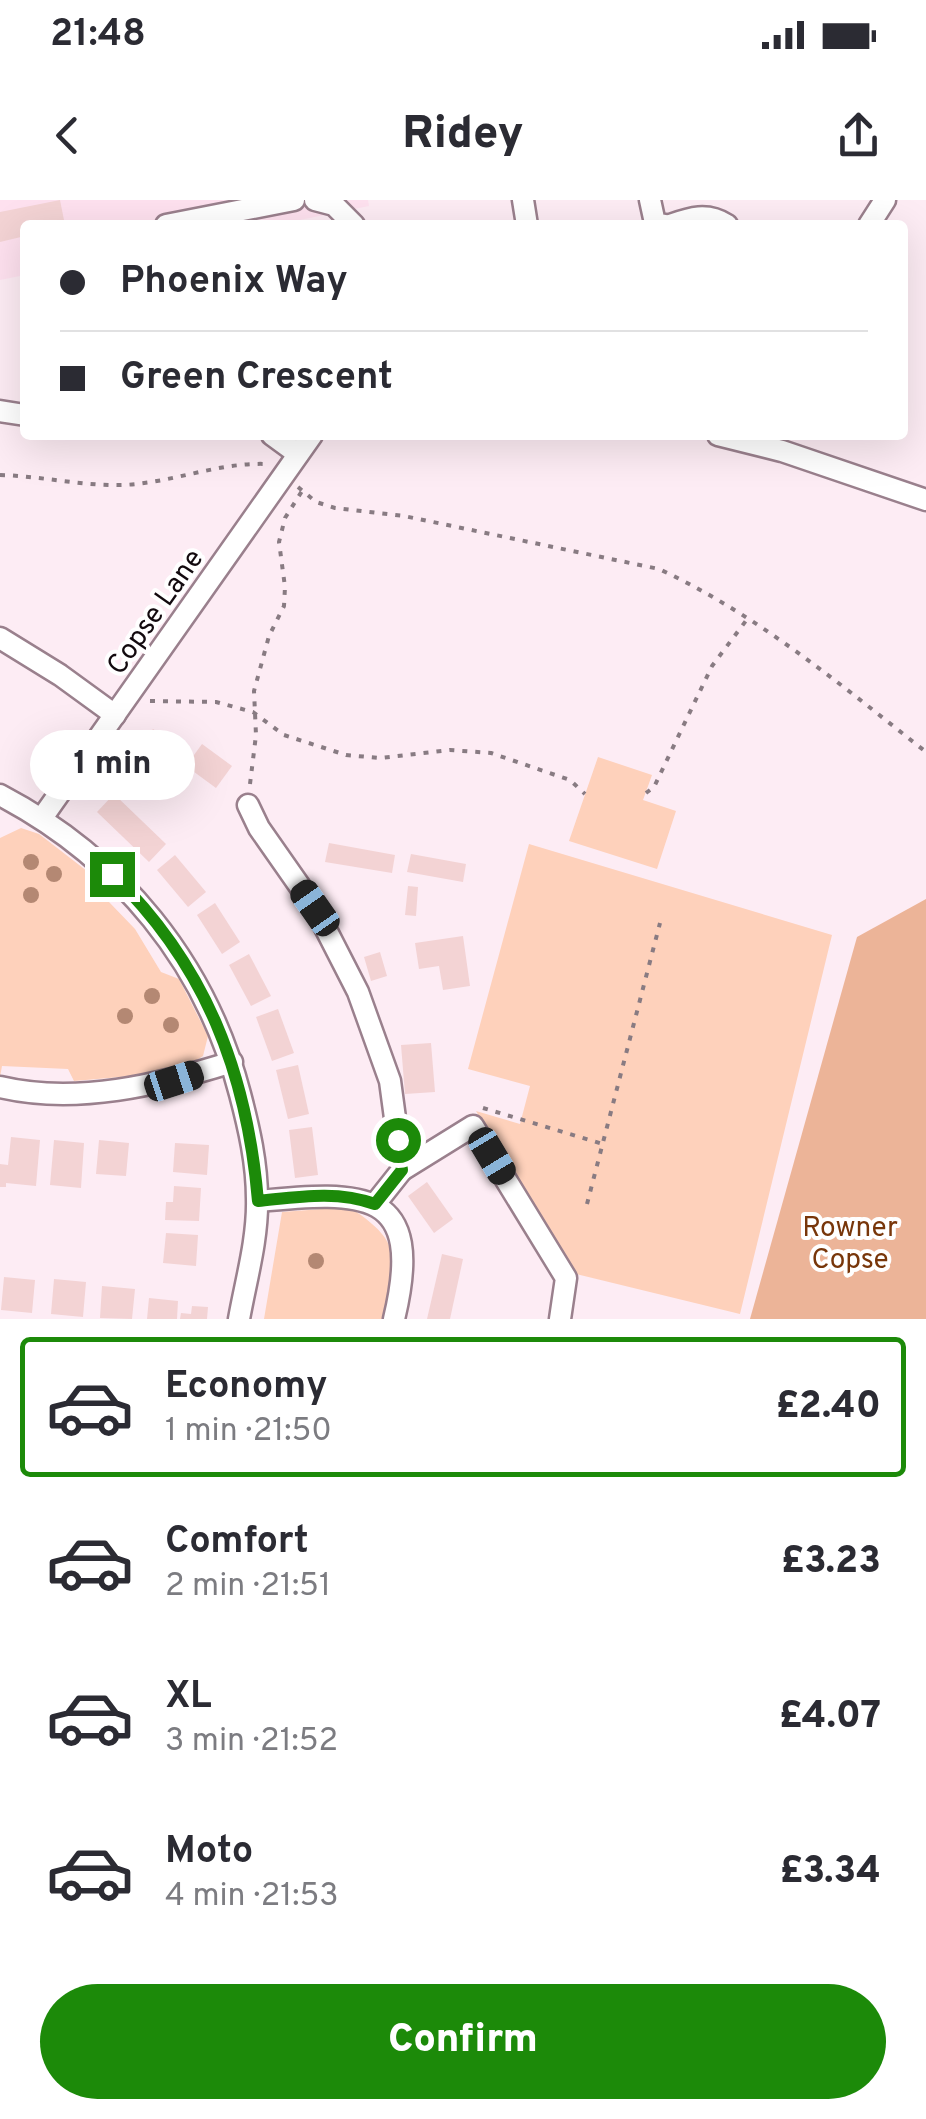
<!DOCTYPE html>
<meta charset="utf-8">
<style>
:root{--surface:#fff;--page:#f2f2f3;--text:#2b2b33;--muted:#7c7c81;--line:#e1e1e2;--accent:#1c8a09}
body{margin:0;font-family:Overpass,sans-serif;background:var(--page);color:var(--text);height:100vh;display:flex;flex-direction:column;font-size:38px;white-space:nowrap}
*{box-sizing:border-box;margin:0}
p{font-size:32px;color:var(--muted)}
.icon{flex:none;width:55px;height:55px;fill:none;stroke:currentColor;stroke-width:2;stroke-linecap:round;stroke-linejoin:round}
.map{position:relative;height:1119px;overflow:hidden}
.sheet{display:flex;flex-direction:column;background:var(--surface);flex:1}
.sheet>*{flex:none}
.banner{position:absolute;left:20px;top:20px;width:888px;height:220px;border-radius:10px;box-shadow:0 10px 40px #0002;display:grid;align-content:center;height:220px;padding:0 40px;background:var(--surface)}
.end{position:absolute;width:45px;height:45px;margin:-22px;border:12px solid #1c8a09;background:#fff;box-shadow:0 0 0 5px #fff}
.from{border-radius:50%}
.bubble{position:absolute;height:70px;border-radius:35px;background:var(--surface);box-shadow:0 10px 40px #0002;font-size:32px;font-weight:800;line-height:70px;text-align:center}
.car{position:absolute;width:30px;height:60px;margin:-30px -15px;border-radius:12px;box-shadow:0 0 8px 2px #0007;background:linear-gradient(#222 24%,#8ab4d8 0 40%,#222 0 76%,#8ab4d8 0 86%,#222 0)}
.banner b{display:flex;align-items:center;gap:35px;height:95px;font-size:38px}
.banner b+b{border-top:2px solid var(--line)}
.banner i{width:25px;height:25px;background:var(--text)}
ul{padding:18px 0 0;list-style:none}
li{display:flex;align-items:center;gap:30px;height:140px;margin:0 20px 15px;padding:0 20px;border:5px solid transparent;border-radius:10px}
li div{flex:1}
li b{display:block;font-size:38px}
li em{font-style:normal;font-weight:800}
li.active{border-color:var(--accent)}
li>.icon{width:90px;height:90px;stroke-width:1.5}
.primary-button{display:flex;gap:20px;margin-top:auto;padding:20px 40px}
.primary-button a{flex:1;height:115px;border-radius:60px;background:var(--accent);color:#fff;font-size:40px;font-weight:800;line-height:115px;text-align:center}
.status{display:flex;justify-content:space-between;align-items:center;height:70px;padding:0 50px;background:var(--surface);direction:ltr}
.status svg{height:28px;fill:currentColor}
header{display:flex;justify-content:space-between;align-items:center;height:130px;padding:0 40px;background:var(--surface);font-size:45px;font-weight:800}
.map>svg:first-child{display:block}
.built{fill:#fee1ef}
.green{fill:#fed1bb}
.forest{fill:#ecb498}
.building{fill:#f3d3d4}
.lines{fill:none;stroke-linecap:round;stroke-linejoin:round}
.minor-casing{stroke:#9a808d;stroke-width:25}
.path{stroke:#887b82;stroke-width:4;stroke-dasharray:5 8;stroke-linecap:butt}
.minor{stroke:#fff;stroke-width:20}
.tree{fill:#b48873}
.route{stroke:#1c8a09;stroke-width:12}
.labels{text-anchor:middle;stroke-width:8;stroke-linejoin:round;paint-order:stroke}
.street-label{font-size:28px;fill:#12090e;stroke:#fff}
.park-label{font-size:28px;fill:#78360a;stroke:#fff}
</style>
<div class="status"><b>21:48</b><svg viewBox="0 0 49 12"><path d="M0 12V9h3v3zM5 12V6h3v6zM10 12V3h3v9zM15 12V0h3v12zM26 1h20v11H26zM47 4h2v5h-2z"/></svg></div>
<header><svg class="icon" aria-label="back" viewBox="0 0 24 24"><path d="M15 5l-7 7 7 7"/></svg>Ridey<svg class="icon" aria-label="share" viewBox="0 0 24 24"><path d="M12 15V3M7 8l5-5 5 5M5 13v7h14v-7"/></svg></header>
<div class="map">
<svg width="926" height="1119" viewBox="0 0 926 1119">
<rect width="100%" height="100%" fill="#fdecf4"/>
<path class="built" d="M0 0H368L369 6 275 25H25V75L0 80Z"/>
<g class="green">
<path d="M598 557 652 575 643 600 676 611 657 669 569 641Z"/>
<path d="M21 628 39 634 109 688V702L135 729 161 772 179 779 208 836 203 856 178 872 74 881 68 869 2 866 0 877V638Z"/>
<path d="M529 644 832 735 740 1114 572 1073 476 911 520 924 530 886 468 869Z"/>
<path d="M349 1007C406 1044 395 1059 383 1119H264L282 1012Z"/>
</g>
<path class="forest" d="M926 699V1119H750L857 737Z"/>
<g class="building">
<path d="M60 0 65 25H25V36L0 42V12Z"/>
<path d="M153 529 181 549 165 572 136 552Z"/>
<path d="M202 544 232 566 216 588 186 566Z"/>
<path d="M114 594 166 644 149 662 97 612Z"/>
<path d="M329 643 395 655 392 673 325 662Z"/>
<path d="M411 654 466 664 463 682 407 672Z"/>
<path d="M175 655 206 692 188 707 157 670Z"/>
<path d="M408 686 418 687 416 716 405 715Z"/>
<path d="M215 703 240 742 222 754 197 715Z"/>
<path d="M463 736 470 786 443 790 439 766 419 769 415 743Z"/>
<path d="M380 752 387 776 371 781 364 757Z"/>
<path d="M249 754 271 796 251 806 229 765Z"/>
<path d="M278 809 294 853 272 861 256 817Z"/>
<path d="M431 843 435 892 405 894 401 845Z"/>
<path d="M298 865 309 914 288 919 276 870Z"/>
<path d="M312 927 318 975 295 978 289 930Z"/>
<path d="M11 937 40 940 36 986 6 983V987H0V964L8 965Z"/>
<path d="M54 940 84 943 81 988 50 985Z"/>
<path d="M99 940 129 943 126 976 96 974Z"/>
<path d="M175 943 209 945 207 975 173 972Z"/>
<path d="M427 982 453 1019 434 1033 408 996Z"/>
<path d="M174 986 201 988 199 1021 165 1020 166 1002H173Z"/>
<path d="M166 1033 198 1035 196 1066 163 1063Z"/>
<path d="M442 1054 463 1059 450 1119H427Z"/>
<path d="M4 1077 35 1080 32 1113 1 1110Z"/>
<path d="M54 1079 86 1082 83 1117 51 1114Z"/>
<path d="M102 1086 135 1089 132 1119 100 1118Z"/>
<path d="M149 1098 178 1101 177 1119H147Z"/>
<path d="M192 1106 208 1107 207 1119H180L181 1113 191 1114Z"/>
</g>
<g class="lines">
<defs>
<g id="minor">
<path d="M315 0 334 5 354 25"/>
<path d="M523 0 527 25"/>
<path d="M650 0 655 23 665 25"/>
<path d="M166 25 294 0"/>
<path d="M670 25C690 18 707 12 727 25"/>
<path d="M869 25 885 0"/>
<path d="M0 211 25 215"/>
<path d="M272 235 298 254"/>
<path d="M718 235 782 251 926 300"/>
<path d="M0 438 60 475 115 515"/>
<path d="M0 595C120 658 206 763 240 894 249 928 257 963 257 999 258 1039 246 1080 239 1119"/>
<path d="M248 605 259 628 315 708 358 792 390 881 402 970 375 1004"/>
<path d="M42 618 312 235"/>
<path d="M0 887C76 905 159 885 232 862"/>
<path d="M402 970 473 926 566 1078 560 1119"/>
<path d="M258 1001C362 991 426 987 394 1119"/>
</g>
</defs>
<use href="#minor" class="minor-casing"/>
<g class="path">
<path d="M0 275C41 276 81 286 123 285 172 283 218 262 267 264"/>
<path d="M298 287 316 302 335 308 404 316 659 369C758 415 841 485 926 552"/>
<path d="M150 501 216 502 253 512 284 535 346 555 380 558 450 550 491 553 570 580 585 594"/>
<path d="M250 584 256 535 254 491 269 436 284 406 285 387 279 342 285 318 302 291"/>
<path d="M646 593 654 587 712 466 748 418"/>
<path d="M483 908 603 944"/>
<path d="M587 1004 660 723"/>
</g>
<use href="#minor" class="minor"/>
</g>
<g class="tree">
<circle cx="31" cy="662" r="8"/>
<circle cx="54" cy="674" r="8"/>
<circle cx="31" cy="695" r="8"/>
<circle cx="152" cy="796" r="8"/>
<circle cx="125" cy="816" r="8"/>
<circle cx="171" cy="825" r="8"/>
<circle cx="316" cy="1061" r="8"/>
</g>
<g class="lines">
<path class="route" d="M112 674C206 765 247 873 258 1001 298 997 336 990 375 1004L402 970 398 940"/>
</g>
<g class="labels">
<g class="street-label">
<text transform="translate(154 411) rotate(-55)" y="10">Copse Lane</text>
</g>
<g class="park-label">
<text x="850" y="1036">Rowner<tspan x="850" dy="32">Copse</tspan></text>
</g>
</g>
</svg>
<i class="end from" style="left:398px;top:940px"></i>
<i class="end" style="left:112px;top:674px"></i>
<div class="bubble" style="left:30px;top:530px;width:165px">1 min</div>
<i class="car" style="left:315px;top:708px;rotate:325deg"></i>
<i class="car" style="left:174px;top:881px;rotate:72deg"></i>
<i class="car" style="left:492px;top:956px;rotate:149deg"></i>
<div class="banner">
<b><i class="from"></i>Phoenix Way</b>
<b><i></i>Green Crescent</b>
</div>
</div>
<section class="sheet">
<ul>
<li class="active"><svg class="icon" aria-label="car" viewBox="0 0 24 24"><path d="M5 17H2v-5l4-1 3-4h7l3 4 3 1v5h-3M9 17h6M6 11h13"/><circle cx="7" cy="17" r="2"/><circle cx="17" cy="17" r="2"/></svg><div><b>Economy</b><p>1 min · 21:50</p></div><em>£2.40</em></li>
<li><svg class="icon" aria-label="car" viewBox="0 0 24 24"><path d="M5 17H2v-5l4-1 3-4h7l3 4 3 1v5h-3M9 17h6M6 11h13"/><circle cx="7" cy="17" r="2"/><circle cx="17" cy="17" r="2"/></svg><div><b>Comfort</b><p>2 min · 21:51</p></div><em>£3.23</em></li>
<li><svg class="icon" aria-label="car" viewBox="0 0 24 24"><path d="M5 17H2v-5l4-1 3-4h7l3 4 3 1v5h-3M9 17h6M6 11h13"/><circle cx="7" cy="17" r="2"/><circle cx="17" cy="17" r="2"/></svg><div><b>XL</b><p>3 min · 21:52</p></div><em>£4.07</em></li>
<li><svg class="icon" aria-label="car" viewBox="0 0 24 24"><path d="M5 17H2v-5l4-1 3-4h7l3 4 3 1v5h-3M9 17h6M6 11h13"/><circle cx="7" cy="17" r="2"/><circle cx="17" cy="17" r="2"/></svg><div><b>Moto</b><p>4 min · 21:53</p></div><em>£3.34</em></li>
</ul>
<div class="primary-button"><a>Confirm</a></div>
</section>
